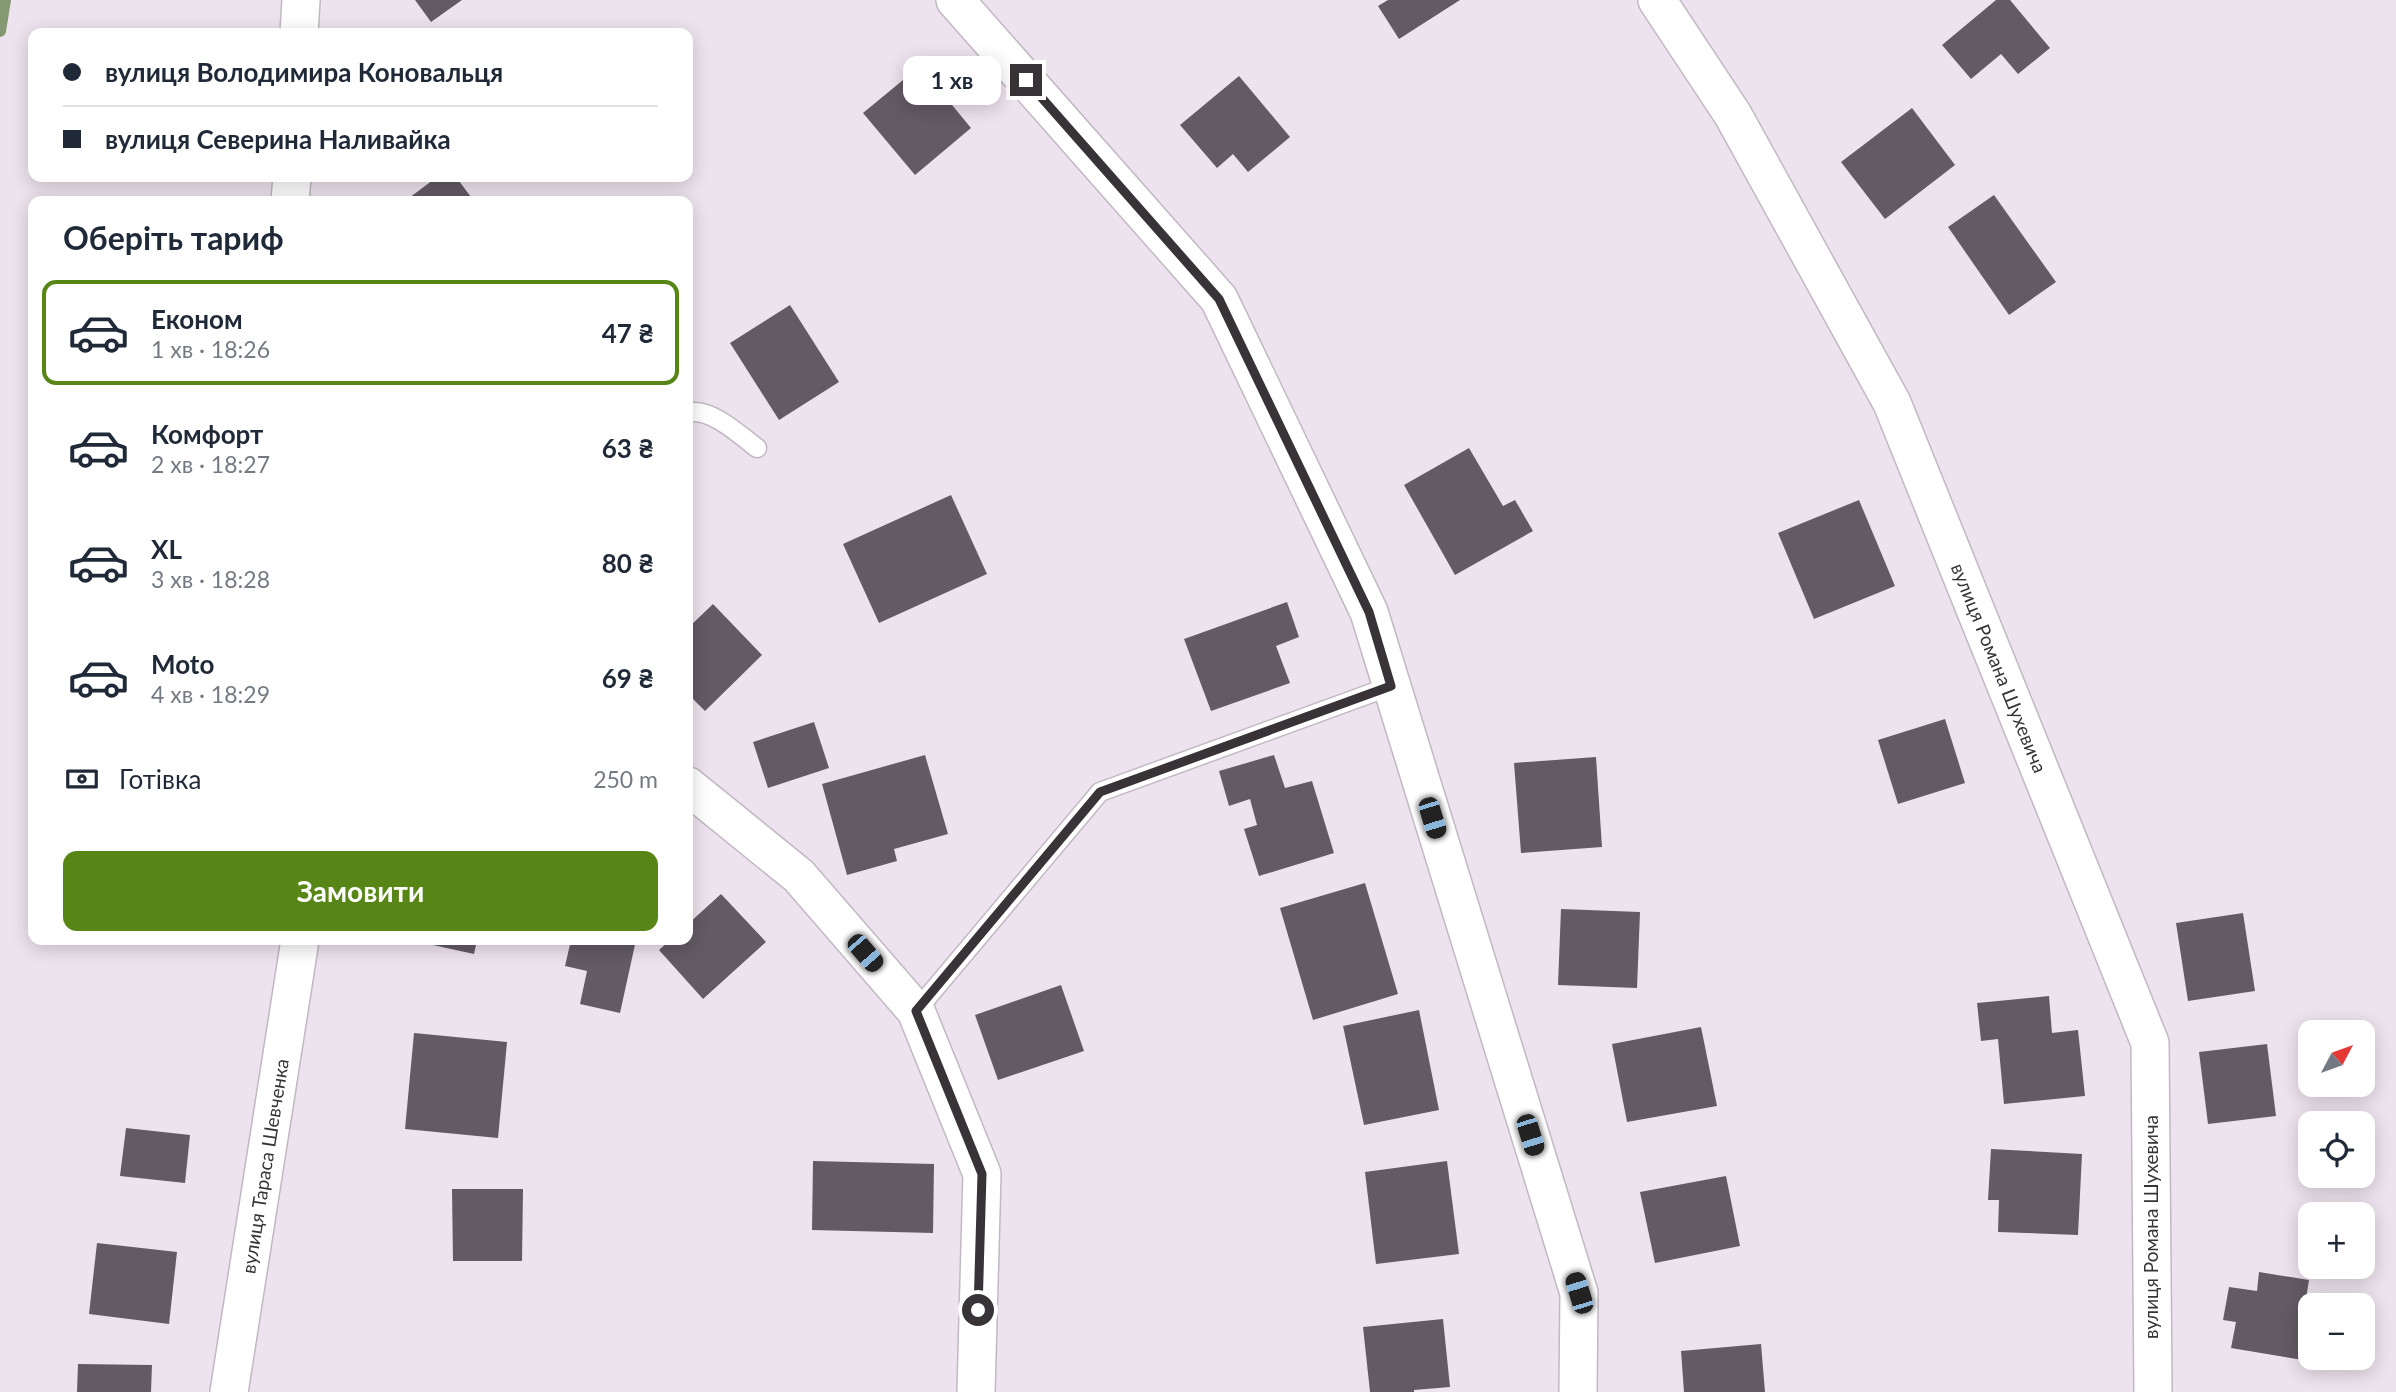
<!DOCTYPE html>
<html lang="uk">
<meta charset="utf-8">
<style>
:root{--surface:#fff;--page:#f6f6f7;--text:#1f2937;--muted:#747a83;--line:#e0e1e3;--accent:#578617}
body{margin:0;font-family:Lato,sans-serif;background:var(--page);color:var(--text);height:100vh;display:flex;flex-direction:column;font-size:26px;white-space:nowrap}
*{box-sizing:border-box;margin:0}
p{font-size:23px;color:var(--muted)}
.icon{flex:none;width:38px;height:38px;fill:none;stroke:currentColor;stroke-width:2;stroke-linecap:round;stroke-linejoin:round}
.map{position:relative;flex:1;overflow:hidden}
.panel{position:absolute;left:28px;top:196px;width:665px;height:749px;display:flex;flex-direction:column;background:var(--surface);border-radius:14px;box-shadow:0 4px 18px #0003}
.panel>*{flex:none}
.top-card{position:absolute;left:28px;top:28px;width:665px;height:154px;border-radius:14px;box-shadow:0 4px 18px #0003;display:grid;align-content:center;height:154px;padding:0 35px;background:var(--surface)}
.needle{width:46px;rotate:49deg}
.tools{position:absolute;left:2298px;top:1020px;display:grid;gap:14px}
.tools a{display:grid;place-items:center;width:77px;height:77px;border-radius:14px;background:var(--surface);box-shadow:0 4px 18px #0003;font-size:35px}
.end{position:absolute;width:32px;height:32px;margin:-16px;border:9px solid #373337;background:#fff;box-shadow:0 0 0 4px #fff}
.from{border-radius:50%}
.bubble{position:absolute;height:49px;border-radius:14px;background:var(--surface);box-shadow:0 4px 18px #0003;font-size:23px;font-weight:700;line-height:49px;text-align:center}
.car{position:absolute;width:21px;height:42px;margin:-21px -10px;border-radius:9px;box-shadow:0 0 5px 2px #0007;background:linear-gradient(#222 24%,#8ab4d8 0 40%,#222 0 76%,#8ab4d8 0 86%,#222 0)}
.top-card b{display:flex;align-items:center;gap:24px;height:66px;font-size:26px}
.top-card b+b{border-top:2px solid var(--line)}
.top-card i{width:18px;height:18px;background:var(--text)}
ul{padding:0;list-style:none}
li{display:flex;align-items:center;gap:21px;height:105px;margin:0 14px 10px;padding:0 21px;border:4px solid transparent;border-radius:14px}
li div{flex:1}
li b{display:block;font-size:26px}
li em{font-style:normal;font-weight:700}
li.selected{border-color:var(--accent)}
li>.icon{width:63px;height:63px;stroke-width:1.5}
h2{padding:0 35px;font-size:32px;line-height:84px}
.pay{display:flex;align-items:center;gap:18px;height:77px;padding:0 35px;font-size:26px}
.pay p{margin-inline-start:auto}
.cta{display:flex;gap:14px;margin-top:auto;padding:14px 35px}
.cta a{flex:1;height:80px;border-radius:14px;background:var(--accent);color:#fff;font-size:28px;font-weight:700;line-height:80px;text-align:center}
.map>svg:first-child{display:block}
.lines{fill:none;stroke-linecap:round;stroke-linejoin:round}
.stream{stroke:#849872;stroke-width:12}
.building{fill:#635b64}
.lane-casing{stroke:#c1b8c3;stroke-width:21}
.street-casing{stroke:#c1b8c3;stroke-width:40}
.lane{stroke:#fff;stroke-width:18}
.street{stroke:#fff;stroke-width:37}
.route{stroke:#373337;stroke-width:9}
.labels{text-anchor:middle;stroke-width:7;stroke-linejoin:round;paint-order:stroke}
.street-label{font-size:19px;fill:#373337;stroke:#fff}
</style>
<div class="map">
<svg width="2396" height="1392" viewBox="0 0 2396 1392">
<rect width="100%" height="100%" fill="#ede3ee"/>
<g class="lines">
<path class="stream" d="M0 31 5 0"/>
</g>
<g class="building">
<path d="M415 0H462L431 22Z"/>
<path d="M1388 0H1460L1399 39 1378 6Z"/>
<path d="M1996 0H2010L2050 48 2018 74 2001 54 1971 79 1942 45Z"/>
<path d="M920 66 971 128 915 175 863 113Z"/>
<path d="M1239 76 1290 137 1248 172 1233 154 1217 168 1180 125Z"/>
<path d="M1912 108 1955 165 1885 219 1841 162Z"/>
<path d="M437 177H456L474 201H405Z"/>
<path d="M1994 195 2056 282 2009 315 1948 227Z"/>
<path d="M790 305 839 382 779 420 730 343Z"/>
<path d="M1469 448 1503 506 1515 500 1533 531 1455 575 1404 485Z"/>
<path d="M951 495 987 574 879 623 843 544Z"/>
<path d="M1859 500 1895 586 1814 619 1778 533Z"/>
<path d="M1287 602 1299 637 1276 646 1290 683 1211 711 1184 639Z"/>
<path d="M713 604 762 655 705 711 688 694V628Z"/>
<path d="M1945 719 1965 783 1898 804 1878 740Z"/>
<path d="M814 722 829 768 768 788 753 742Z"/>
<path d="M925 755 948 834 894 849 897 861 847 875 822 784Z"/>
<path d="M1274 755 1285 788 1312 781 1334 853 1259 876 1244 829 1257 825 1250 799 1229 806 1219 771Z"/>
<path d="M1596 757 1602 847 1521 853 1514 763Z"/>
<path d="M1365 883 1398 994 1313 1020 1280 908Z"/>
<path d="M721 894 766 942 703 999 659 950 670 940H688V924Z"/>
<path d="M1561 909 1640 912 1637 988 1558 985Z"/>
<path d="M2243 913 2255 991 2188 1001 2176 923Z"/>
<path d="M410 940H477L474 954Z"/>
<path d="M571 940H636L620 1013 580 1004 587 971 565 966Z"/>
<path d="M1061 985 1084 1051 998 1080 975 1015Z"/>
<path d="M2049 996 2052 1033 2078 1030 2085 1096 2004 1104 1998 1039 1981 1041 1977 1003Z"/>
<path d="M1419 1010 1439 1110 1364 1125 1343 1026Z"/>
<path d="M1701 1027 1717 1106 1627 1122 1612 1044Z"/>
<path d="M414 1033 507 1042 498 1138 405 1129Z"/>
<path d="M2267 1044 2276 1116 2208 1124 2199 1052Z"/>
<path d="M126 1128 190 1135 185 1183 120 1176Z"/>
<path d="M1991 1149 2082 1154 2078 1235 1998 1232 1999 1200H1988Z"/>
<path d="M813 1161 934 1164 933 1233 812 1230Z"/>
<path d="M1447 1161 1459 1254 1376 1264 1365 1172Z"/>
<path d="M1726 1176 1740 1246 1655 1263 1640 1192Z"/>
<path d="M452 1189H523L522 1261H453Z"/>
<path d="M97 1243 177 1252 169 1324 89 1314Z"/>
<path d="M2259 1272 2309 1280 2305 1305 2310 1306 2309 1361 2231 1348 2236 1322 2223 1320 2229 1287 2257 1291Z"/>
<path d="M1443 1319 1450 1387 1414 1390V1392H1370L1363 1327Z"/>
<path d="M1761 1344 1765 1392H1684L1681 1351Z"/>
<path d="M78 1364 152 1365 151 1392H77Z"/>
</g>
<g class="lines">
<defs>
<g id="lane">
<path d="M688 413C709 406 741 436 757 448"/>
<path d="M916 1011 1100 792 1391 686"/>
</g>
<g id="street">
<path d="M955 0 1219 299 1369 612 1579 1293 1578 1392"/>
<path d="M1657 0 1733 115 1892 403 2150 1043 2153 1392"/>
<path d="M299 33 301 0"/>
<path d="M290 201 292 177"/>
<path d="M688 786 799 876 916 1011 982 1174 976 1392"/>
<path d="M229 1392 300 940"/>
</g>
</defs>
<use href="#lane" class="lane-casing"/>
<use href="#street" class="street-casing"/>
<use href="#lane" class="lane"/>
<use href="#street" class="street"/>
</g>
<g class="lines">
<path class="route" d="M978 1310 982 1174 916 1011 1100 792 1391 686 1369 612 1219 299 1026 80"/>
</g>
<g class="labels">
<g class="street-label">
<text transform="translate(1999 668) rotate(68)" y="7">вулиця Романа Шухевича</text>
<text transform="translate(265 1166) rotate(-81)" y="7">вулиця Тараса Шевченка</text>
<text transform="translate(2151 1227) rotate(-90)" y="7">вулиця Романа Шухевича</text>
</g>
</g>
</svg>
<div class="tools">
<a><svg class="needle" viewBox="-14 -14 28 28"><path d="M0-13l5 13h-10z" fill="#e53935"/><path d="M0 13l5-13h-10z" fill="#747a83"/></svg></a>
<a><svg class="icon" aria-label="locate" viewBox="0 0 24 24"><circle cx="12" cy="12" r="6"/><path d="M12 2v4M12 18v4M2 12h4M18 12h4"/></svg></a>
<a>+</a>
<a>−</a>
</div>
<i class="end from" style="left:978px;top:1310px"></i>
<i class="end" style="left:1026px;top:80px"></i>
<div class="bubble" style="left:903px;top:56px;width:98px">1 хв</div>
<i class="car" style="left:1432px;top:818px;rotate:163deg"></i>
<i class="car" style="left:865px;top:953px;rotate:139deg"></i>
<i class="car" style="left:1530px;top:1135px;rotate:163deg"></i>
<i class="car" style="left:1579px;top:1293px;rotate:343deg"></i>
<div class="top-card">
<b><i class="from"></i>вулиця Володимира Коновальця</b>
<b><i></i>вулиця Северина Наливайка</b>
</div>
<section class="panel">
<h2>Оберіть тариф</h2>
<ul>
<li class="selected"><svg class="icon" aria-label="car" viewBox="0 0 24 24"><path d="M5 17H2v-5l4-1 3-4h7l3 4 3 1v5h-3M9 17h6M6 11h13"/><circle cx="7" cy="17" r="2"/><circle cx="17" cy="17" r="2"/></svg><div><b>Економ</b><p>1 хв · 18:26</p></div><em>47 ₴</em></li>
<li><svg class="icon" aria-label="car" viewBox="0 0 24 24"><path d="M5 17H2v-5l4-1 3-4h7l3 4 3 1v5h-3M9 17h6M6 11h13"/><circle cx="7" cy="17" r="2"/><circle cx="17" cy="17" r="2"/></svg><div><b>Комфорт</b><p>2 хв · 18:27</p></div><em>63 ₴</em></li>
<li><svg class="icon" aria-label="car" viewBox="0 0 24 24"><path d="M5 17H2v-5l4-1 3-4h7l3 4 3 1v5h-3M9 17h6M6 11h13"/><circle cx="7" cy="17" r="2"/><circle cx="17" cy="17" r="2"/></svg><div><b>XL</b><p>3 хв · 18:28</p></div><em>80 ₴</em></li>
<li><svg class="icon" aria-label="car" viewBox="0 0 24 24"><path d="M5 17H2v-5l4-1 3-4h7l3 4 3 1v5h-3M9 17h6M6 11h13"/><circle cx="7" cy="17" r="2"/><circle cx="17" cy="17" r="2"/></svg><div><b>Moto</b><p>4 хв · 18:29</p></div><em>69 ₴</em></li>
</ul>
<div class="pay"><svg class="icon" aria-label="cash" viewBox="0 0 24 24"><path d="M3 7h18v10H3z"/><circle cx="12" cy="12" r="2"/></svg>Готівка<p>250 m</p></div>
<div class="cta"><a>Замовити</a></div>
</section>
</div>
